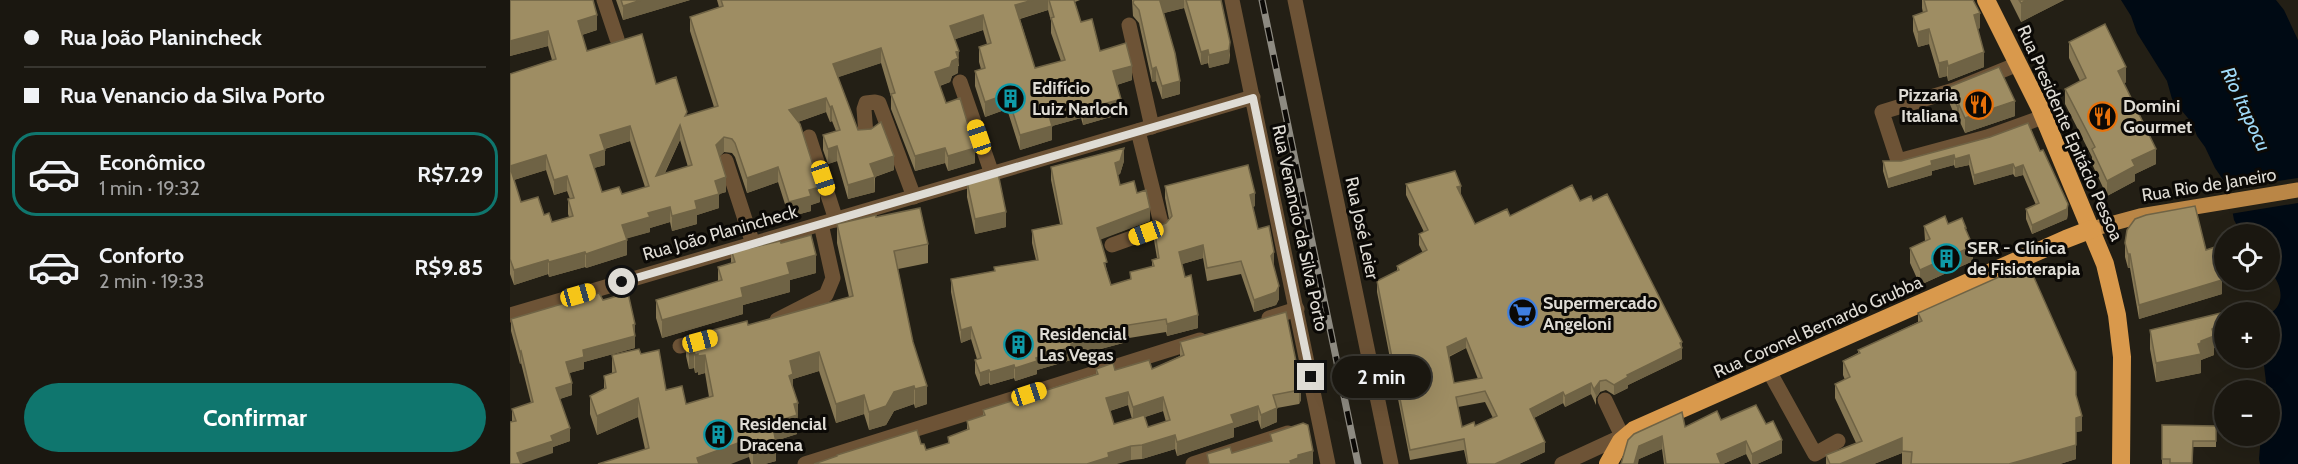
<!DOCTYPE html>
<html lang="pt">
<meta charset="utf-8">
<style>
:root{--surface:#1a1710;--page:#27241e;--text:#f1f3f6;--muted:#9f9f9f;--line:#383630;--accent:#0f766e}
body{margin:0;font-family:Cabin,sans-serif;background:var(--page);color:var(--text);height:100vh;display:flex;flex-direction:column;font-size:22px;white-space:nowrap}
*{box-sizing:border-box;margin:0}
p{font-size:20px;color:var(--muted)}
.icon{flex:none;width:33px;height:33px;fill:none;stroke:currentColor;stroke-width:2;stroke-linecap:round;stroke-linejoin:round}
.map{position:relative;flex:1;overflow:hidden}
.side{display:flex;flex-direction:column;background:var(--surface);width:510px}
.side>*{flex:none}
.banner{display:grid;align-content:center;height:132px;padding:0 24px;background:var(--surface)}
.tools{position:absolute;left:1704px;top:224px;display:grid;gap:12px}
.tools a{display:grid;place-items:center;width:66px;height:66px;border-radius:50%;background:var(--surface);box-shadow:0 6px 24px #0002,0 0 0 2px var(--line);font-size:30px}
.end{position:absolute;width:27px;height:27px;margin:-14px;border:8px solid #dfdcd5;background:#111;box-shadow:0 0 0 3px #111}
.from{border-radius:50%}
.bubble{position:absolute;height:42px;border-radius:21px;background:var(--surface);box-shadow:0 6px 24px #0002,0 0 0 2px var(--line);font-size:20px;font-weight:800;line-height:42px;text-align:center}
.car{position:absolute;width:18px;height:36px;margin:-18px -9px;border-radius:8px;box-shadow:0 0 4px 2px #0007;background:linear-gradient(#f5c518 24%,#345 0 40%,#f5c518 0 76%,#345 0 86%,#f5c518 0)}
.banner b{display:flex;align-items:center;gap:21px;height:57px;font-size:22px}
.banner b+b{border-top:2px solid var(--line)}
.banner i{width:15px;height:15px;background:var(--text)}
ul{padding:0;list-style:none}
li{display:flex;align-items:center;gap:18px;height:84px;margin:0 12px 9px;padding:0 12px;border:3px solid transparent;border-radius:24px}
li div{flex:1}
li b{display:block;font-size:22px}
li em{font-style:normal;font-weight:800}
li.on{border-color:var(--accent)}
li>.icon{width:54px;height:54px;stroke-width:1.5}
.action{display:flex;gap:12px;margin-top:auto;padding:12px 24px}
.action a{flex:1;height:69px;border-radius:36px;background:var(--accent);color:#fff;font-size:24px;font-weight:800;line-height:69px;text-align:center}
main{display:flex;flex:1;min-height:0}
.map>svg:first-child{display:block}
.water{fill:#000a14}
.pier{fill:#231f15}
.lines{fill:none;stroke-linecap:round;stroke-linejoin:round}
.minor{stroke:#6d5336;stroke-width:15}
.major{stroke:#ba8646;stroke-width:15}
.highway{stroke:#d9994c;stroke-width:18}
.rail-casing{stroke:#8d8a81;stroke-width:7}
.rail{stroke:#0b0906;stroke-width:4.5;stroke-dasharray:14;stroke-linecap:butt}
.wall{fill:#887955;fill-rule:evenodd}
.shaded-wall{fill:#6f6345}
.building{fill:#9e8d63;stroke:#6f6345;stroke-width:1.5;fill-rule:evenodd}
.route{stroke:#dfdcd5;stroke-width:8}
.labels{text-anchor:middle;stroke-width:6;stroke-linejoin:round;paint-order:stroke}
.poi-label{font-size:18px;font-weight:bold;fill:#dfdcd5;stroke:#0b0906;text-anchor:start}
.street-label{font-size:18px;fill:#dfdcd5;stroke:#0b0906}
.water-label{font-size:20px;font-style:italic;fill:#9ed8f6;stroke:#0b0906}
</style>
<main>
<section class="side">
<div class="banner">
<b><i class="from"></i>Rua João Planincheck</b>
<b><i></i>Rua Venancio da Silva Porto</b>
</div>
<ul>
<li class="on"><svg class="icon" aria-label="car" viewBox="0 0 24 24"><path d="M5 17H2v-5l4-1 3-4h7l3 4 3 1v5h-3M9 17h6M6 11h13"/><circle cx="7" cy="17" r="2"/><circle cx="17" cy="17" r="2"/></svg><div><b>Econômico</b><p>1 min · 19:32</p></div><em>R$7.29</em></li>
<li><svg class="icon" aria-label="car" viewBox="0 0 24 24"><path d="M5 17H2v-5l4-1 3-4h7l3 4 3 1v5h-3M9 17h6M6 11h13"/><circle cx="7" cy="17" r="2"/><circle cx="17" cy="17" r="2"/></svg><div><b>Conforto</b><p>2 min · 19:33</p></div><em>R$9.85</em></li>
</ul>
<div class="action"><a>Confirmar</a></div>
</section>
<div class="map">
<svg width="1788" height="464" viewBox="0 0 1788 464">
<rect width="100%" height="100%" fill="#231f15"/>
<path class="water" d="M1611 0H1766L1774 10 1788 40V464H1750L1749 459 1751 435H1760V390H1757L1753 357H1760V313C1776 305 1772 283 1760 272V234H1732L1724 220 1718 187 1705 168 1695 147 1687 136 1682 123 1662 99 1657 81 1627 33 1621 16Z"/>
<path class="pier" d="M1788 178V203L1720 214 1715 189Z"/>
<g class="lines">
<g class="minor">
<path d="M94 0 107 39"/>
<path d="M722 0 818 464"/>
<path d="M785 0 881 464"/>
<path d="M619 25 642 127"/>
<path d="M1508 64 1444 90 1372 112 1388 161 1477 137 1533 117"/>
<path d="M450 82 482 174"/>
<path d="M356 135 354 109 356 103 365 102 369 103 404 197"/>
<path d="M299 137 326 220"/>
<path d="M216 161 243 244"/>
<path d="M602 245 652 227 628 131"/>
<path d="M0 315 743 97"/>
<path d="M759 318 787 309"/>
<path d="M267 320 316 295 323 278 311 224"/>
<path d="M170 346 194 340"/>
<path d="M1259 371 1305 454 1328 441"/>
<path d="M1095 400 1112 436"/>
<path d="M295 464 690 340"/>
<path d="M683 464 778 433"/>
<path d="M1052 464 1117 434"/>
</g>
<path class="major" d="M1582 229 1630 216 1788 190"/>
<g class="highway">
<path d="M1476 0 1530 108 1595 264 1607 315 1612 357 1611 464"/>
<path d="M1098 464 1111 441 1124 430 1556 239 1582 229"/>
</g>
<defs>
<path id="rail" d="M752 0 848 464"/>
</defs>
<use href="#rail" class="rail-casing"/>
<use href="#rail" class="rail"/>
</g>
<g class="wall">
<path d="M0 0 87 30 72 35 77 51 146 84 177 116 204 107 180 31V17L209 7 207 0H570L565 2 571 22 590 51 622 80 607 85 611 114 573 125 571 118 542 126V140L510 150 497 109 475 117 465 86V71L471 69 469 62V47L477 44 473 30 445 39 449 66H448V73L442 76 440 82 430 86 436 103 465 163 438 171 435 163 405 171 381 109V97L371 63 328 77 348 130 384 170 365 177V192L338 199 327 161 318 164 313 150V135L326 131 322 121 320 122 316 112 288 122 310 202 301 205V211L279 217 268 182 237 193 225 157 222 153 214 152 210 156 216 192 209 194V208L187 215V224L162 231 160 222 140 228V232L117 238V255L76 268 75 267 39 277 38 274 4 285 0 274V74L42 60 38 46 0 56ZM538 10 541 21V33L551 61 525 68 510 19ZM170 140 178 167 155 173ZM120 141 135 187 112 194 92 192 84 168 95 165V149ZM36 170 44 195 57 191 60 199H58V214L59 217 42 222 34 215 11 202 4 180Z"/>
<path d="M106 0H180L113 20Z"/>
<path d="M622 0H711L720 55 719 63 699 68 698 63 691 65 674 8 654 13 670 94 652 99 646 81 642 82 629 23 623 16Z"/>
<path d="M1412 0H1463L1470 28 1468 29 1474 67 1438 81 1437 76 1429 78 1419 44 1408 47 1403 31V16L1413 13 1412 8Z"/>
<path d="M1500 0H1554L1511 22Z"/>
<path d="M1559 42 1616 82 1614 84 1646 164 1625 174V181L1597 196 1582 164V157L1555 104V89L1570 81 1559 58Z"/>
<path d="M1439 87 1505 116 1455 133 1449 120 1447 121 1439 102Z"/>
<path d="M1518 123 1558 213 1557 219 1522 234 1516 219V209L1526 205 1513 175 1505 177 1503 174 1464 185 1459 165 1445 168 1444 165 1422 171V175L1378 188 1373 171V161H1391L1480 137Z"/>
<path d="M614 161 610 174 608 175 610 185 627 193 640 221 590 239 597 271 601 285 620 279V272L642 267V260L647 258 644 240V227L656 223 659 219 655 198V186L745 206 743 207 748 229 764 265H763L769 299 766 305 744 312 731 274 697 281 693 258 672 264 688 328 657 336 656 332 613 339V343L561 357V360L527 370V374L505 381 504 378 480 385 479 383 470 386 465 373V360L467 359 461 339 451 343 441 292V279L484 271V267L526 260 522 243V230L550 224 541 180V167Z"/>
<path d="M457 182 496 227 465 234 457 197Z"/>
<path d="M896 184 951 196 965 224 1070 201H1083L1172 342V359L1118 385V388L1104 395 1096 390 1090 392 1086 398V405L1081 394 1055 407 1053 403 1024 418 1035 452 1009 464H957L954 450 900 460 867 292V281L887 271V266L913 253 909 245V234L914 232 896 195ZM956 348 968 379 944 383 939 357ZM975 402 983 418 965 426 952 427 948 407Z"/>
<path d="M366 217 418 244V263L388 269 403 342 417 404 405 408 404 404 384 411 376 425 359 430 354 414 326 423 309 371 283 379V389L288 403 287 434 265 441 266 461 255 464H241L239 457 135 449 128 417 87 435 80 414V396L94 389V376L102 373V355L131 354 156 390 176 404 199 397 195 373 188 375V372L185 373 184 368 179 369 176 356V337L238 325 339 297 327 243V224Z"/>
<path d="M1438 224 1456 232 1463 261 1410 285 1400 263V248L1415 241 1414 226Z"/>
<path d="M271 243 306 273 280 280V292L233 305V314L152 338 146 318V300L208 282V267L221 263V249L240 248Z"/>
<path d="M1615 243 1696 250 1712 285V294L1629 319 1620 268H1618L1615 257Z"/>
<path d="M93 300 125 324V348L74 362V369L59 373 62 395 50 399 60 441 43 447V453L2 422V409L21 403 11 363 10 364 1 331V319Z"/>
<path d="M776 312 791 400 789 404 767 408V422L751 429 748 420 724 428V437L667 456 665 449 632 459 621 460 304 464 411 444 416 450 438 444V437L457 430V421L473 416V410L586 374V369L605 370 642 369 670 356V342ZM618 405 622 419 604 424 600 411ZM653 411 656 422 638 427 635 417Z"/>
<path d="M1408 313 1566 395 1572 431 1566 432V459L1550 464H1392V453L1364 464H1316V455L1346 443 1325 398V384L1335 380 1333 375V361L1348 353V350L1408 322Z"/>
<path d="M1712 327V346L1704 348V355L1691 360V373L1646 382 1640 349V330Z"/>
<path d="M1211 420 1256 424 1272 453 1247 464H1241L1236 454 1213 464H1154L1152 449 1129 459 1118 440 1175 427Z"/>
<path d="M1652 425 1706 426V447H1683L1682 464H1652Z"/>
</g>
<g class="shaded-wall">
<path d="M131 0H180L113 20V6Z"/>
<path d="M523 0H538V10L505 20V5Z"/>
<path d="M654 0H674V8L650 14V1Z"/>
<path d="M1517 0H1554L1511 22V3Z"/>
<path d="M1470 13V28L1464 30V15Z"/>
<path d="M87 15V30L68 36V21Z"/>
<path d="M473 15V30L440 41V26Z"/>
<path d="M1419 29V44L1408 47V32Z"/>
<path d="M38 31V46L0 56V41Z"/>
<path d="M720 42 719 63 699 68V55Z"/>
<path d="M371 48V63L323 79V64Z"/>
<path d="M698 50V63L691 65V52Z"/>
<path d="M449 51 448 73 442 76 440 82 425 87V72L446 52Z"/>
<path d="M1474 52V67L1438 81V66Z"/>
<path d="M1437 61V76L1429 78V63Z"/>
<path d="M622 66V80L603 86V71Z"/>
<path d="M646 67V81L642 82V69Z"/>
<path d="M1616 67V82L1608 87V71Z"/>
<path d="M670 81V94L652 99V86Z"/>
<path d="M497 94V109L475 117V102Z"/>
<path d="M316 98V112L279 125V110Z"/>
<path d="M611 99V114L573 125V110Z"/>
<path d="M1505 101V116L1455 133V118Z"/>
<path d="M571 103V118L542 126V140L510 150V135L538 112Z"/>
<path d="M1449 105V120L1447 121V106Z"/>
<path d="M322 106V121L320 122V107Z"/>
<path d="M170 125V140L146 191V176Z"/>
<path d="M120 126V141L90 150V135Z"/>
<path d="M214 137V152L206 160V145Z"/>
<path d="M327 146V161L318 164V149Z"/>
<path d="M435 148V163L405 171V156Z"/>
<path d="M465 148V163L438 171V156Z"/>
<path d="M614 148V161L610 174 605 175V163Z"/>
<path d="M1646 149V164L1625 174V181L1597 196V181L1622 160Z"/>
<path d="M95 150V165L80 169V155Z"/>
<path d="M36 155V170L0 181V166Z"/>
<path d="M1444 155V165L1422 171V175L1378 188V179L1421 161Z"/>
<path d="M1459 155V165L1445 168V159Z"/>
<path d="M384 156V170L364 177 365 192 338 199V185L360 164Z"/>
<path d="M1503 164V174L1464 185V175Z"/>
<path d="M1513 165V175L1505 177V168Z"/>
<path d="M268 167V182L237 193V178Z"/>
<path d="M57 176V191L44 195V180Z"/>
<path d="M216 177V192L209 194V208L187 215V224L162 231V216L185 201 205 181Z"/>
<path d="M951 186V196L947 187Z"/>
<path d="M310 187V202L301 205V211L279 217V202L299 190Z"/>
<path d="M745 193V206L740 207V195Z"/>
<path d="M1558 204V213L1557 219 1522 234V225Z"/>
<path d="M160 207V222L140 228V232L112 240V225L138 213Z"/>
<path d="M640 208V221L587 241V228Z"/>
<path d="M496 212V227L465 234V219Z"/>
<path d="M117 240V255L76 268V254Z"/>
<path d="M693 245V258L669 265V252Z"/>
<path d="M1463 246V261L1410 285V270Z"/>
<path d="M75 252V267L39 277V262Z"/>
<path d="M764 252V265L761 269V256Z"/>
<rect x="1618" y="254" width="2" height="14"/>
<path d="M306 255V273L280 280V292L233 305V314L152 338V320L231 288 277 263Z"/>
<path d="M38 260V274L4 285V270Z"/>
<path d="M1712 271V294L1629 319V305Z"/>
<path d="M769 286V299L766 305 744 312V300Z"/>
<path d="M688 315V328L657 336V324Z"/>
<path d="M125 324V348L74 362V369L56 374V362L73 350Z"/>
<path d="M461 327V339L451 343V330Z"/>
<path d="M613 330V343L561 357V360L527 370V374L505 381V368L526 358 561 344Z"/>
<path d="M1704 336V355L1691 360V373L1646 382V363L1688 344 1691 341Z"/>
<path d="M956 338V348L937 357V347Z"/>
<path d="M1172 342V359L1118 385V388L1104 395V385L1117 375Z"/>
<path d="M184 350V368L179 369V351Z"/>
<path d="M11 351V363L10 364V352Z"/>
<path d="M309 352V371L283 379V393L279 394 280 361Z"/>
<path d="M188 354V372L185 373V355Z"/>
<path d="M195 355V373L188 375V356Z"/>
<path d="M504 365V378L480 385V372Z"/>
<path d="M479 370V383L470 386V373Z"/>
<path d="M1090 381V392L1086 398 1085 388Z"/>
<path d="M62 383V395L46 400V388Z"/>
<path d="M1081 383V394L1055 407V396Z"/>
<path d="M404 386V404L384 411 376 425 359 430V412L384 392Z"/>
<path d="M417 386V404L405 408V389Z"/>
<path d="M791 386V400L789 404V390Z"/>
<path d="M618 392V405L596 412V398Z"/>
<path d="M1053 392V403L1020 420V409Z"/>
<path d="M354 395V414L326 423V404Z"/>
<path d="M653 397V411L623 421V407Z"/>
<path d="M128 398V417L87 435V416Z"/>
<path d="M288 403 287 434 262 442V423L284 404Z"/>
<path d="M748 406V420L724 428V437L667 456V442L721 415Z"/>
<path d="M767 408V422L751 429V415Z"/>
<path d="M1572 416V431L1566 432V418Z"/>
<path d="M60 428V441L43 447V453L11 464 7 453 41 436Z"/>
<path d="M665 435V449L632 459V445Z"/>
<path d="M1152 436V449L1129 459 1128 464H1124L1129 446Z"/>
<path d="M1392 438V453L1364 464H1330Z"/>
<path d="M239 439V457L221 464H187V458Z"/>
<path d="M1272 440V453L1247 464H1242V454Z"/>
<path d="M1236 441V454L1213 464H1207V454Z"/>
<path d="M266 442V461L255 464H243V449Z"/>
<path d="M1035 442V452L1009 464H985Z"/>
<path d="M1566 445V459L1550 464H1499Z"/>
<path d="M621 446V460L607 464H577L598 453Z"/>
<path d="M803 451V464H780V461L788 455Z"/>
</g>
<g class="building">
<path d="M0 0H83L87 15 68 21 77 51 132 34 146 84 166 77 177 112 175 116 208 106 180 17 213 6 211 0H523L505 5 525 68 555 60 541 18 544 17 539 0H564L571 22 582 19 590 51 616 43 622 66 603 71 611 99 573 110 571 103 538 112 542 126 510 135 497 94 475 102 465 71 475 68 469 47 481 43 473 15 440 26 449 51 446 52 448 58 442 61 440 67 425 72 436 103 450 98 465 148 438 156 435 148 405 156 381 94 385 93 371 48 323 64 348 130 361 129 371 122 384 156 360 164 365 177 338 185 327 146 318 149 313 135 330 130 322 106 320 107 316 98 279 110 290 124 310 187 299 190 301 196 279 202 268 167 237 178 225 143 222 139 214 137 206 145 216 177 205 181 209 194 185 201 187 209 162 216 160 207 138 213 140 217 112 225 117 240 76 254 75 252 39 262 38 260 4 270 0 259V167L11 202 28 197 34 215 39 213 42 222 63 216 58 199 64 198 57 176 44 180 36 155 0 166V74L46 59 38 31 0 41ZM170 125 182 165 146 176ZM120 126 139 186 112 194 109 187 92 192 80 155 95 150 90 135Z"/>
<path d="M111 0H131L113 6Z"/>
<path d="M624 0H654L650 1 665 53 670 81 652 86 646 67 642 69 629 10 623 3Z"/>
<path d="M676 0H711L720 42 719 50 699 55 698 50 691 52Z"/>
<path d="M1414 0H1463L1470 13 1464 15 1474 52 1438 66 1437 61 1429 63 1419 29 1408 32 1403 16 1417 11Z"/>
<path d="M1509 0H1517L1511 3Z"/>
<path d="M1595 24 1616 67 1608 71 1646 149 1622 160 1625 166 1597 181 1582 149 1585 147 1555 89 1576 78 1559 42Z"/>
<path d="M1489 67 1505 101 1455 118 1449 105 1447 106 1439 87Z"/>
<path d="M1518 123 1530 151 1533 150 1558 204 1557 209 1522 225 1516 209 1529 203 1513 165 1505 168 1503 164 1464 175 1459 155 1445 159 1444 155 1421 161 1422 165 1378 179 1373 161H1391L1480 137Z"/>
<path d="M614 148 610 161 605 163 610 185 624 181 627 193 636 190 640 208 587 228 597 262 594 263 601 285 621 279 620 272 644 266 642 260 649 258 644 227 656 223 662 216 655 186 738 165 745 193 740 195 748 229 759 226 764 252 761 256 769 286 766 292 744 300 731 261 697 268 693 245 669 252 675 277 681 275 688 315 657 324 656 319 612 326 613 330 561 344V347L526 358 527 361 505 368 504 365 480 372 479 370 470 373 465 360 471 358 461 327 451 330 441 279 485 271 484 267 528 260 522 230 552 224 541 167Z"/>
<path d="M945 171 951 186 947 187 965 224 997 209 1000 216 1062 185 1070 201 1081 196 1083 201 1097 194 1172 342 1170 343 1172 348 1117 375 1118 377 1104 385 1096 380 1090 381 1085 388 1086 394 1081 383 1055 396 1053 392 1020 409 1035 442 985 464H958L954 439 900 450 867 281 889 270 887 266 917 250 909 234 918 230 896 184ZM956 338 972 378 944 383 937 347ZM975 391 987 416 965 426 964 422 952 427 946 397Z"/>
<path d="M488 173 496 212 465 219 457 182Z"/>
<path d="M1685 206 1696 250 1705 247 1712 271 1709 272 1712 280 1629 305 1620 254H1618L1615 243 1617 230 1625 219 1636 215Z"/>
<path d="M410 208 418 244 384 251 403 342 417 386 405 389 404 386 384 392 376 406 359 412 354 395 326 404 309 352 280 361 283 374 279 376 288 403 284 404 287 415 262 423 266 442 243 449 239 439 187 458 189 464H88L139 448 128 398 87 416 80 396 96 388 94 376 106 372 102 355 129 349 131 354 149 350 156 390 172 386 176 404 203 396 195 355 188 356V354L185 355 184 350 179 351 176 337 237 321 238 325 343 296 327 224 366 215V217Z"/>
<path d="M1435 216 1438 224 1452 218 1456 228H1455L1463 246 1410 270 1400 248 1420 239 1414 226Z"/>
<path d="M301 235 306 255 277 263 280 274 231 288 233 297 152 320 146 300 212 280 208 267 225 262 221 249 239 244 240 248 270 241 271 243Z"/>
<path d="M1518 264 1566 372V395L1572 416 1566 418V445L1499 464H1401L1402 452 1392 451V438L1330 464H1320L1316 455 1352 441 1325 384 1340 377 1333 361 1350 353 1348 350 1412 321 1408 313Z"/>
<path d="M89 293 93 300 118 293 125 324 123 325 125 336 73 350 74 357 56 362 62 383 46 388 60 428 41 436 43 441 7 453 11 464H0V422L6 421 2 409 23 402 11 351 10 352 1 319Z"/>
<path d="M776 312 791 386 789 390 763 395 767 408 751 415 748 406 721 415 724 423 667 442 665 435 632 445 621 446 598 453 599 457 577 464H304L327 456V455L407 430 411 444H414L416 450 439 443 438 437 459 429 457 421 475 415 473 410 588 374 586 369 603 363 605 370 639 360 642 369 674 355 670 342ZM618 392 623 407 653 397 660 420 638 427 634 415 604 424 596 398Z"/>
<path d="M1711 313 1712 327 1702 329 1704 336 1691 341V343L1688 344 1691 354 1646 363 1640 330Z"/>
<path d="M1246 405 1256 424 1263 421 1272 440 1242 454 1236 441 1207 454 1211 464H1156L1152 436 1129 446 1124 464H1111L1118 440 1124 434 1172 412 1175 427 1207 411 1211 420Z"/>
<path d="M793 423 798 425 803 451 788 455V458L780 461 781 464H699L697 454 720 447 722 453 762 441 760 434Z"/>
<path d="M1652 425 1706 426V441H1683L1682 463H1660V459H1652Z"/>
</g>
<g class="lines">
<path class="route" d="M112 282 743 98 801 377"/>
</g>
<defs>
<symbol id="building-ring" viewBox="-11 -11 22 22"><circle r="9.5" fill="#0b0906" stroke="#0f9aa8" stroke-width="1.5"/><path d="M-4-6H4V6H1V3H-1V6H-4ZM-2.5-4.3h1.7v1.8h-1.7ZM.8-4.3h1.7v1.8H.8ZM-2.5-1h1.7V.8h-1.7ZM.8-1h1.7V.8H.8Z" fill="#0f9aa8"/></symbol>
<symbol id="restaurant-ring" viewBox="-11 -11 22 22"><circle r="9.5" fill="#0b0906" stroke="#e8710a" stroke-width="1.5"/><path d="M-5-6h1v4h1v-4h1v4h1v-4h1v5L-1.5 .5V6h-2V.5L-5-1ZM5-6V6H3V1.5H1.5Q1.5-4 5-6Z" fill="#e8710a"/></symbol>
<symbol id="supermarket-ring" viewBox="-11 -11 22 22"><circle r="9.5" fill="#0b0906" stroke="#3f7fe0" stroke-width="1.5"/><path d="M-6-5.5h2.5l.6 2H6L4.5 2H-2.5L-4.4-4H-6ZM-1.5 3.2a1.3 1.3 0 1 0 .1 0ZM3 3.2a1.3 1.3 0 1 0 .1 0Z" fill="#3f7fe0"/></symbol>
</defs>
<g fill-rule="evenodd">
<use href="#building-ring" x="484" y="82" width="33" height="33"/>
<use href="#restaurant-ring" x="1452" y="88" width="33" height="33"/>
<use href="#restaurant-ring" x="1576" y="100" width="33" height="33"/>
<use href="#building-ring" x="1420" y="242" width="33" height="33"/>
<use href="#supermarket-ring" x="996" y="296" width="33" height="33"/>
<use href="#building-ring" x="492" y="328" width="33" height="33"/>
<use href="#building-ring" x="192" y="418" width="33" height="33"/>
</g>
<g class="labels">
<g class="poi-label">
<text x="522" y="94">Edifício<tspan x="522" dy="21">Luiz Narloch</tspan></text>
<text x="1448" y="101" text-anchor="end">Pizzaria<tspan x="1448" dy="21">Italiana</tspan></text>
<text x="1613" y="112">Domini<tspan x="1613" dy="21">Gourmet</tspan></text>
<text x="1457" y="254">SER - Clínica<tspan x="1457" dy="21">de Fisioterapia</tspan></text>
<text x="1033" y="309">Supermercado<tspan x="1033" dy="21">Angeloni</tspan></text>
<text x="529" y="340">Residencial<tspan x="529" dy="21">Las Vegas</tspan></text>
<text x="229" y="430">Residencial<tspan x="229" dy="21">Dracena</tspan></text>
</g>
<g class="street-label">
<text transform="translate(1560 133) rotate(66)" y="6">Rua Presidente Epitácio Pessoa</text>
<text transform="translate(1699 185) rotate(-9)" y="6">Rua Rio de Janeiro</text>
<text transform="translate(790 228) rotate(78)" y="6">Rua Venancio da Silva Porto</text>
<text transform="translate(852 228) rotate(78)" y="6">Rua José Leier</text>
<text transform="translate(210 233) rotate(-16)" y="6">Rua João Planincheck</text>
<text transform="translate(1308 327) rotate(-24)" y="6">Rua Coronel Bernardo Grubba</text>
</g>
<g class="water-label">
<text transform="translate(1736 109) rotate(65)" y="7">Rio Itapocu</text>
</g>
</g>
</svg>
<div class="tools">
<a><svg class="icon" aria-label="locate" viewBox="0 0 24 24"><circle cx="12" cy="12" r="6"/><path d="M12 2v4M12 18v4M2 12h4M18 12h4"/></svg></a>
<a>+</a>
<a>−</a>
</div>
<i class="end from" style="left:112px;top:282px"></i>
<i class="end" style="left:801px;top:377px"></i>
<div class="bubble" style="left:822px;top:356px;width:99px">2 min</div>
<i class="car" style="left:469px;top:137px;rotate:341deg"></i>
<i class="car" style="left:313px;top:178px;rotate:161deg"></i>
<i class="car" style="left:636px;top:233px;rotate:250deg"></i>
<i class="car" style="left:68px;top:295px;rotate:74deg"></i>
<i class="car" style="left:190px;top:341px;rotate:75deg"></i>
<i class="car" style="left:519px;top:394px;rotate:72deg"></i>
</div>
</main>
